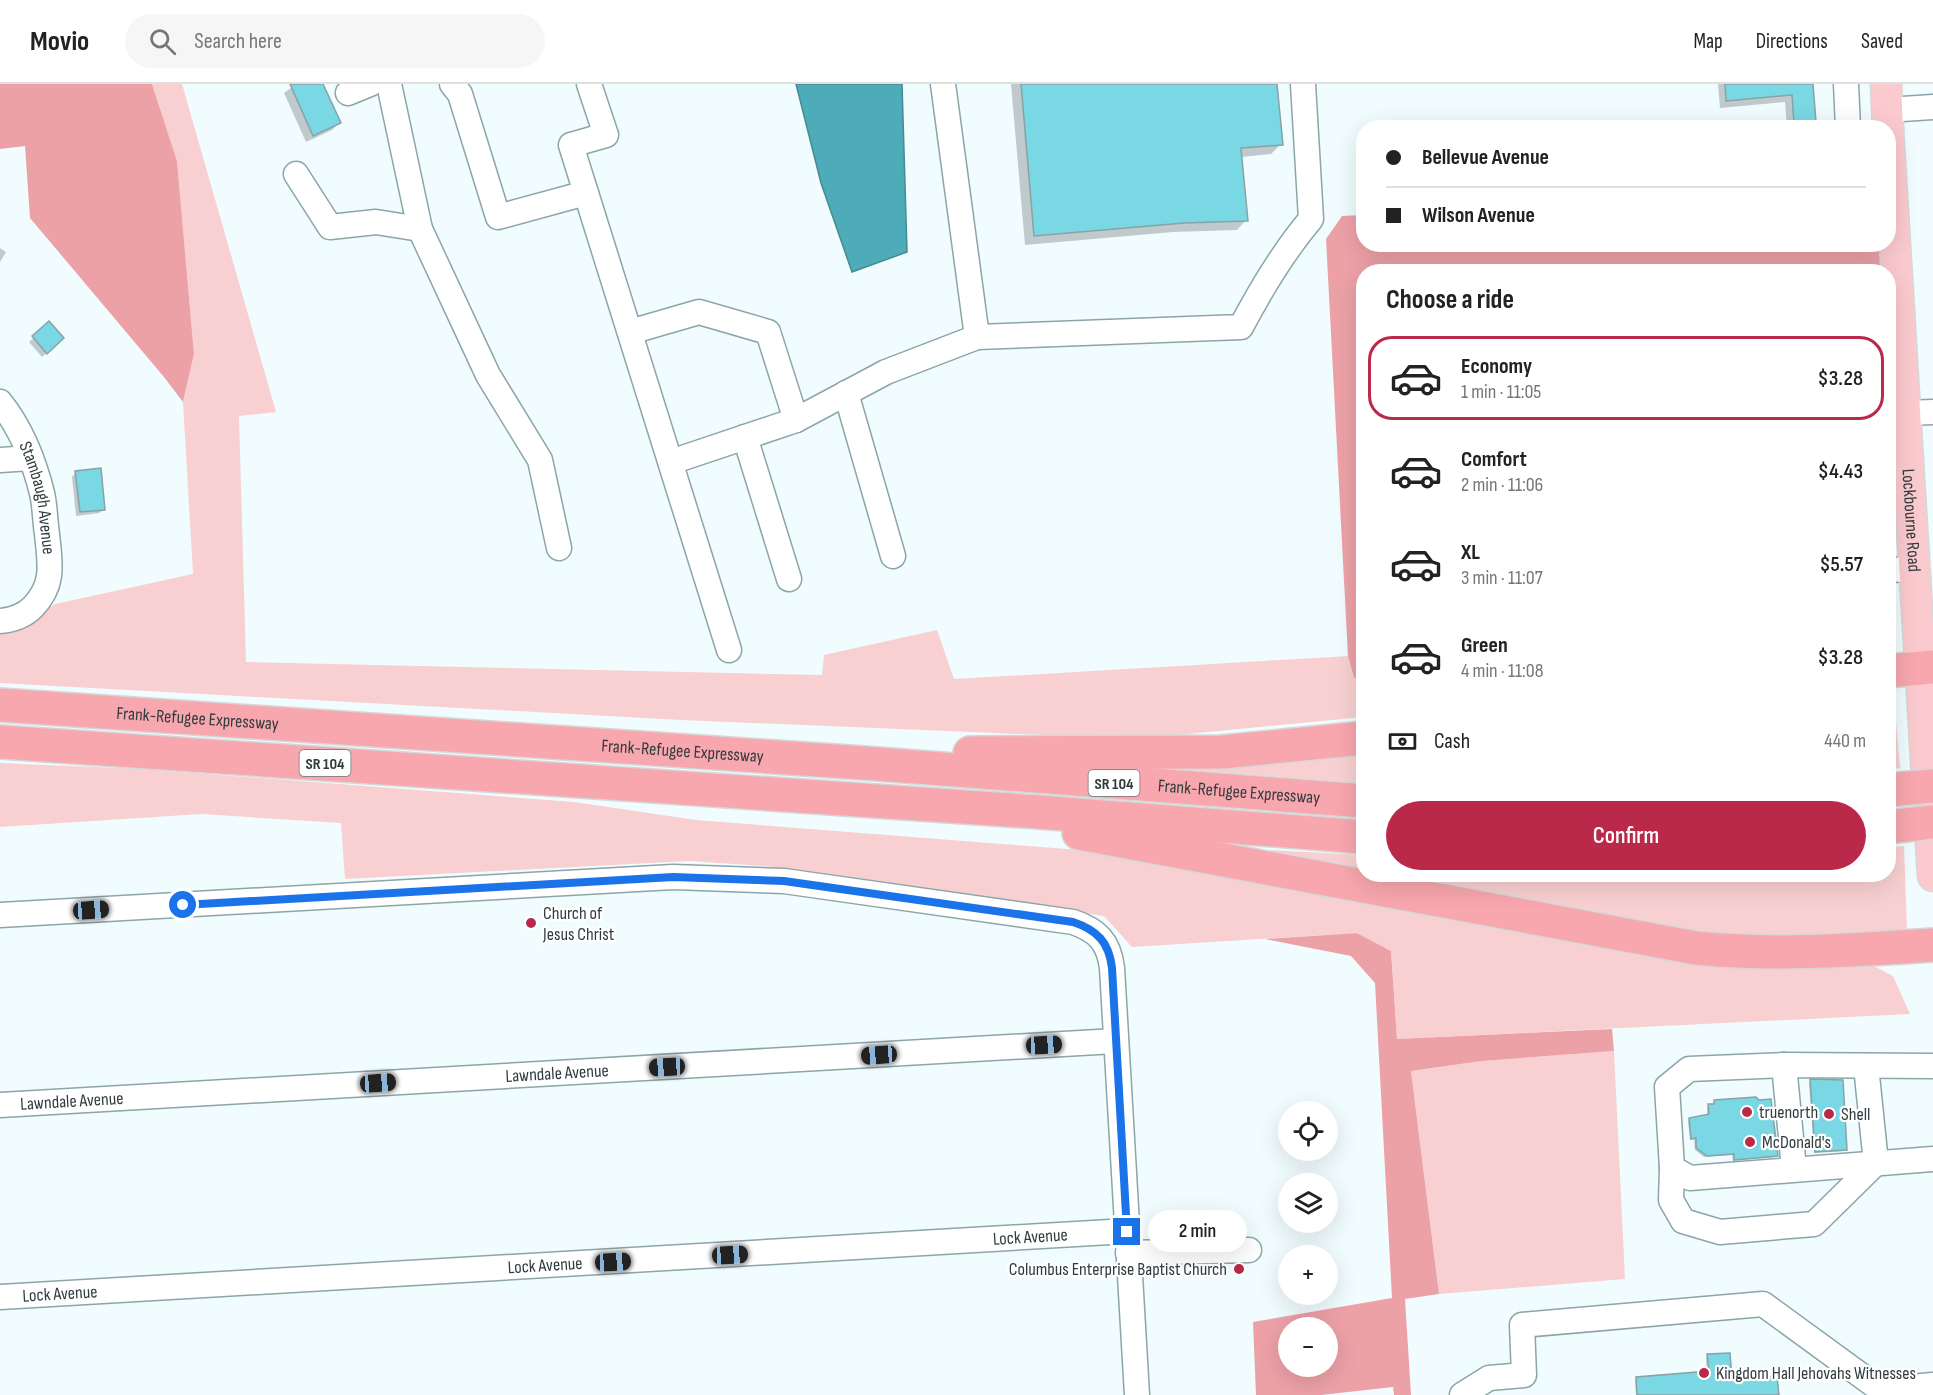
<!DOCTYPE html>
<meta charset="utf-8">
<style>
:root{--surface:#fff;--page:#f6f6f6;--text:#222;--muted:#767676;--line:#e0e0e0;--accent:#ba2949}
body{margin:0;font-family:"Sofia Sans Condensed",sans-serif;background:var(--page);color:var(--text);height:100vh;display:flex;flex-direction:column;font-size:22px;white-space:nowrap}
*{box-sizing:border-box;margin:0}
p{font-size:20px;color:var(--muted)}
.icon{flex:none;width:33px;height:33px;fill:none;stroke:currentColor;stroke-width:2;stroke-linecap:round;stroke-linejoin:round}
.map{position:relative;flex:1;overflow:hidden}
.side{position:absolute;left:1356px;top:180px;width:540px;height:618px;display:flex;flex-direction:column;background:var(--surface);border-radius:24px;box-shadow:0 6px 24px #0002}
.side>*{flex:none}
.hud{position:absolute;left:1356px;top:36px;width:540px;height:132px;border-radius:24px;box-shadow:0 6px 24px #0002;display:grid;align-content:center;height:132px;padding:0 30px;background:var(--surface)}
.buttons{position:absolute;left:1278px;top:1017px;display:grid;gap:12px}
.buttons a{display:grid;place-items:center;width:60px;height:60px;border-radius:50%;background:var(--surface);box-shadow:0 6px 24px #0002;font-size:30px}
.end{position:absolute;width:27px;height:27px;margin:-14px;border:8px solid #1a73e8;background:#fff;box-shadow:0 0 0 3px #fff}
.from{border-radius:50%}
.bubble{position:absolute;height:42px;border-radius:21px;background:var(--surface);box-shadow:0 6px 24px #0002;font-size:20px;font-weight:600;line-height:42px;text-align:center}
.car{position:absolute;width:18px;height:36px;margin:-18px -9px;border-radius:8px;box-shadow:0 0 4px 2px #0007;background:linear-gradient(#222 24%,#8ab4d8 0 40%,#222 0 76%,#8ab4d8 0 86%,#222 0)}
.hud b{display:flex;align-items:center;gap:21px;height:57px;font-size:22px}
.hud b+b{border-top:2px solid var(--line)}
.hud i{width:15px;height:15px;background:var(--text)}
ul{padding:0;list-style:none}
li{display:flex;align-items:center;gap:18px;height:84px;margin:0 12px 9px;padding:0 18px;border:3px solid transparent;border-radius:24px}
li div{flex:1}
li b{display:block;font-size:22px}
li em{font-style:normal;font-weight:600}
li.active{border-color:var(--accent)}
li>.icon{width:54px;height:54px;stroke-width:1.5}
h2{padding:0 30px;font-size:27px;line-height:72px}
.pay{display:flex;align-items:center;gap:15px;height:66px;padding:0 30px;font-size:22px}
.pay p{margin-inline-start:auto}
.button{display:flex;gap:12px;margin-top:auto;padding:12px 30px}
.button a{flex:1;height:69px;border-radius:36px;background:var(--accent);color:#fff;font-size:24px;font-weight:600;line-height:69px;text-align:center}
header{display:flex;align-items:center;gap:36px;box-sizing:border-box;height:84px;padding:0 30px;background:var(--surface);border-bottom:2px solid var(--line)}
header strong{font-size:28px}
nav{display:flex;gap:33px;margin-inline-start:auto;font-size:21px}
.search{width:420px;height:54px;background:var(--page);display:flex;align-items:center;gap:15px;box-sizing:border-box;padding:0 21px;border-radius:33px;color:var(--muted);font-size:22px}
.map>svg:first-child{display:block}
.green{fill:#f9d0d2}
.forest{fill:#eca1a7;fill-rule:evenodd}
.water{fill:#4eacb9;stroke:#458a94;stroke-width:1.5}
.shadow{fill:#0003}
.building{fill:#7ad7e4;stroke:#88a2a6;stroke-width:1.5}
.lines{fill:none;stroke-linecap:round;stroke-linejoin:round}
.minor-casing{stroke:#8ba5a9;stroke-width:27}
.major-casing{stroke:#d6d8d8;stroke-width:33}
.highway-casing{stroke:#d6d8d8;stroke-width:36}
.minor{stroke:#fff;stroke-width:24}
.major{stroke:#fbcace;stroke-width:30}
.highway{stroke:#f8a7ae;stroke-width:33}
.highway-bridge-casing{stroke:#d6d8d8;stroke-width:36;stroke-linecap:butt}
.highway-bridge{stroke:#f8a7ae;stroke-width:33}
.route{stroke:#1a73e8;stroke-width:8}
.poi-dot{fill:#ba2949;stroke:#fff;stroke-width:2}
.labels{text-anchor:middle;stroke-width:4.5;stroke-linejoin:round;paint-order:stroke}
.shield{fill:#fff;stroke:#6e7677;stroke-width:1.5}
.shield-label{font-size:16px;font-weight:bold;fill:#303b3d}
.street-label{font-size:18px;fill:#303b3d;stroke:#fff}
.poi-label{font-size:18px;fill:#303b3d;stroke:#fff;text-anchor:start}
</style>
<header>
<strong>Movio</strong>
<div class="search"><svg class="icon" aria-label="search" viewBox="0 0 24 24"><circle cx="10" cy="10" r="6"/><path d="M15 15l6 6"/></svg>Search here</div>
<nav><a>Map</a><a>Directions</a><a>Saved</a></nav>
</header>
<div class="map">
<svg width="1933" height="1311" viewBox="0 0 1933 1311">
<rect width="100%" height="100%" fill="#f1fcfe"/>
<g class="green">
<path d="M152 0H182L276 328 239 332 246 578 822 591 824 571 937 546 954 595 1348 572 1354 594H1363V633L1177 651 1068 652 681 636 0 599V541L30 539 55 520 193 490 183 318 194 270 177 77Z"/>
<path d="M1888 600 1893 602 1900 684 1889 686Z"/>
<path d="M1363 663V699L1151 683Z"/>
<path d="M0 679 142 685 574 718 696 736 1118 769 1836 878 1874 882 1893 892 1910 930 1397 955 1391 867 1357 849 1132 863 1104 832 765 782 689 777 345 795 341 739 201 730 0 743Z"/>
<path d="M1904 762 1907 846 1900 849 1816 855 1714 852 1637 842 1270 773 1271 766 1363 771 1364 790H1888L1889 763Z"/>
<path d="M1614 967 1625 1195 1439 1210 1411 987 1482 977Z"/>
</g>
<g class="forest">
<path d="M0 0H152L177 77 194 270 183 318 164 293 30 134 25 62 0 65Z"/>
<path d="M1363 131 1364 160 1882 161 1884 187 1364 188V594H1354L1348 572 1326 155 1342 132Z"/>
<path d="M1357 849 1391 867 1397 955 1612 945 1614 967 1482 977 1411 987 1439 1210 1405 1215 1411 1311H1394L1393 1303 1321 1311H1256L1253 1238 1392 1214 1375 899 1351 872 1265 855ZM1288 1244H1328V1282H1288Z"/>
</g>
<path class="water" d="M796 0H902L907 168 852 188 821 99Z"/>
<g class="shadow">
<path d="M296 0H321L339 39 332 46 306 58 284 9Z"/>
<path d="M1011 0H1276L1281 60 1271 70 1241 73 1246 136 1237 146 1173 148 1025 161Z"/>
<path d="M1718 0H1811L1814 37 1808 44H1787L1785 18 1720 24Z"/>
<path d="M0 164 6 168 0 178Z"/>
<path d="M49 239 62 254 42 273 29 258Z"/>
<path d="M76 388 104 425 99 429 76 432 72 393Z"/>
<path d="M1810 997 1846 1065 1844 1067 1814 1069 1809 999Z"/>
<path d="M1715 1017 1777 1072 1775 1073 1733 1077 1732 1071 1704 1073 1695 1066 1694 1055 1690 1056 1688 1037 1707 1032V1023L1713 1021Z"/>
<path d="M1708 1272 1731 1297 1777 1311H1636L1635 1296 1636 1294 1707 1288 1706 1274Z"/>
</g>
<g class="building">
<path d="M290 0H323L341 39 313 52Z"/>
<path d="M1021 0H1277L1283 61 1241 64 1248 137 1184 139 1034 152Z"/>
<path d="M1725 0H1813L1816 38 1794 40 1792 11 1726 17Z"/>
<path d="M49 237 64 254 47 270 32 252Z"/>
<path d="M101 384 105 426 80 428 75 387Z"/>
<path d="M1810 995 1843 996 1847 1066 1815 1068Z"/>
<path d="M1756 1013 1759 1016 1771 1015 1778 1072 1734 1076V1070L1707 1072 1696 1064V1054L1691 1055 1689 1034 1709 1030 1708 1020H1714V1016Z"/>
<path d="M1730 1269 1732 1295 1777 1292 1779 1311H1637L1636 1293 1709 1287 1707 1270Z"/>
</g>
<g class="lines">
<defs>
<g id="minor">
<path d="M389 0 420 145 488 291 540 376 559 464"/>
<path d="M452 0 460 10 498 133 586 109 571 61 606 51 589 0"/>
<path d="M943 0 977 253 1241 243C1261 205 1283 168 1311 135L1303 0"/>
<path d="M1846 0 1848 44"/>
<path d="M348 9 370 0"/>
<path d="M1887 26 1933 23"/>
<path d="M296 90 330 143 376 138 420 145"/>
<path d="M586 109 729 566"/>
<path d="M630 248 699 228 768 248 796 336"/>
<path d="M846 309 893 472"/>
<path id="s1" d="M0 318C21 344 34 377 42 409 45 422 45 437 47 450 50 480 55 500 33 523 24 532 13 536 0 537"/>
<path d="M1905 329 1933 328"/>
<path d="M745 353 789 495"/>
<path d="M0 376 31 374"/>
<path d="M671 378 796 336 886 288 977 253"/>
<path d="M1888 486 1915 485"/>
<path d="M0 831 673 793 784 797 1073 838C1097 846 1109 858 1112 884L1137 1311"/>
<path d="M1784 981 1794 1085"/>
<path d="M1933 982 1784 981 1689 985 1667 1003 1672 1084 1690 1094 1933 1075"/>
<path id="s2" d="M0 1021 1115 957"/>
<path d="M1672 1084 1671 1116 1683 1137 1720 1148 1814 1140 1876 1079 1866 982"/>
<path d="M1128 1169 1249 1166"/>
<path id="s3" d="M0 1213 1127 1147"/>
<path d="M1462 1311 1489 1294 1524 1291 1522 1241 1763 1220 1874 1301 1909 1303 1933 1301"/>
</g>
<g id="major">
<path d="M1886 0 1888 44"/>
<path id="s4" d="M1888 45 1933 792"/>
</g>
<g id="highway">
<path d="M1888 587 1933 583"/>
<path id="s5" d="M0 621 864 679 1364 717"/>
<path d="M0 658 1038 728 1364 753"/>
<path d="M970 669 1222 668 1364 654"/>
<path d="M1079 749 1696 864C1775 872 1854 866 1933 861"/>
</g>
</defs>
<use href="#minor" class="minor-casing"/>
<use href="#major" class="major-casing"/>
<use href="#highway" class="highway-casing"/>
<use href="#minor" class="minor"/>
<use href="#major" class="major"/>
<use href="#highway" class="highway"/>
<defs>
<g id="highway-bridge">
<path d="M1888 706 1933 702"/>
<path d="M1888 743 1933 738"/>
</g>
</defs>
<use href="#highway-bridge" class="highway-bridge-casing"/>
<use href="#highway-bridge" class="highway-bridge"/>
</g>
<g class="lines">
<path class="route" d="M183 821 673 793 784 797 1073 838C1097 846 1109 858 1112 884L1127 1148"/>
</g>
<g class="poi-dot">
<circle cx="531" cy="839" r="6"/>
<circle cx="1747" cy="1028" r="6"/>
<circle cx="1829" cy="1030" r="6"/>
<circle cx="1750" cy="1058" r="6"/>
<circle cx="1239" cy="1185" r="6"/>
<circle cx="1704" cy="1289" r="6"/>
</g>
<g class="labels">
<g class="shield">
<rect x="299.5" y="666" width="51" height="26" rx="4.5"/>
<rect x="1088.5" y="686" width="51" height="26" rx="4.5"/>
</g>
<g class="shield-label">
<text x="325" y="685">SR 104</text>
<text x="1114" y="705">SR 104</text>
</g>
<g class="street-label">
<text dy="6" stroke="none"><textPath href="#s1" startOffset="105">Stambaugh Avenue</textPath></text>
<text dy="6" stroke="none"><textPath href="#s4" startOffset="392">Lockbourne Road</textPath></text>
<text dy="6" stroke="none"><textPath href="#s5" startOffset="198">Frank-Refugee Expressway</textPath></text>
<text dy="6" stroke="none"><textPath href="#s5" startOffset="684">Frank-Refugee Expressway</textPath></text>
<text dy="6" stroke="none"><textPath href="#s5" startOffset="1242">Frank-Refugee Expressway</textPath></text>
<text dy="6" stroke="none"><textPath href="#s2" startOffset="558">Lawndale Avenue</textPath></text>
<text dy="6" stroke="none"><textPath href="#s2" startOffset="72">Lawndale Avenue</textPath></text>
<text dy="6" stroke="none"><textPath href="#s3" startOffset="1032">Lock Avenue</textPath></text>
<text dy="6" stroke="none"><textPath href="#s3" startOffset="546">Lock Avenue</textPath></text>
<text dy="6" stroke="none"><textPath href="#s3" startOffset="60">Lock Avenue</textPath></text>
</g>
<g class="poi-label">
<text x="543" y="835">Church of<tspan x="543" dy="21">Jesus Christ</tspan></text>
<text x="1759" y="1034">truenorth</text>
<text x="1841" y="1036">Shell</text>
<text x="1762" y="1064">McDonald's</text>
<text x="1227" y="1191" text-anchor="end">Columbus Enterprise Baptist Church</text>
<text x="1716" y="1295">Kingdom Hall Jehovahs Witnesses</text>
</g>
</g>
</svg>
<div class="buttons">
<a><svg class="icon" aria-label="locate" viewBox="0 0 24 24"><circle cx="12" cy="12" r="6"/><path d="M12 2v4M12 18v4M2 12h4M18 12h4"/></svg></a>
<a><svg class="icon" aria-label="layers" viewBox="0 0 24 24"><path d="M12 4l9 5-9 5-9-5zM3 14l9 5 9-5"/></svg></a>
<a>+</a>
<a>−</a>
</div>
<i class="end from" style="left:183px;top:821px"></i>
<i class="end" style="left:1127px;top:1148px"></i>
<div class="bubble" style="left:1148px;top:1126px;width:99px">2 min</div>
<i class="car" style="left:91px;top:826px;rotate:86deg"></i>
<i class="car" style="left:1044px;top:961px;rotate:87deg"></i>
<i class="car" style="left:879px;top:971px;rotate:266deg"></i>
<i class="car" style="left:667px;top:983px;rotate:267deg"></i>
<i class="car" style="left:378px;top:999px;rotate:86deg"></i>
<i class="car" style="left:730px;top:1171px;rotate:87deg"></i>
<i class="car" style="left:613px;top:1178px;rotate:87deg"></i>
<div class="hud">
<b><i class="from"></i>Bellevue Avenue</b>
<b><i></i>Wilson Avenue</b>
</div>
<section class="side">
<h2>Choose a ride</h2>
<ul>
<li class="active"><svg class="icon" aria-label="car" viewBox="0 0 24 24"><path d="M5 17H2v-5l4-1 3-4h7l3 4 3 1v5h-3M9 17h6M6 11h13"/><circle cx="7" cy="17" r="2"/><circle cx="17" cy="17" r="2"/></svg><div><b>Economy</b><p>1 min · 11:05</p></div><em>$3.28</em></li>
<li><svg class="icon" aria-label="car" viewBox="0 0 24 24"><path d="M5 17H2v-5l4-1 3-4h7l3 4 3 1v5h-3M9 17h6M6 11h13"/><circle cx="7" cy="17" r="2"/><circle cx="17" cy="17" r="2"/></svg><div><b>Comfort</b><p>2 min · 11:06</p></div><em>$4.43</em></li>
<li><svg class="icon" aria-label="car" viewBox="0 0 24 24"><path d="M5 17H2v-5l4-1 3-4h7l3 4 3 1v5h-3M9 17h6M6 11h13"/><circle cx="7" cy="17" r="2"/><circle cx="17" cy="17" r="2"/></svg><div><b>XL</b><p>3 min · 11:07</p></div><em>$5.57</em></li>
<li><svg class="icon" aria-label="car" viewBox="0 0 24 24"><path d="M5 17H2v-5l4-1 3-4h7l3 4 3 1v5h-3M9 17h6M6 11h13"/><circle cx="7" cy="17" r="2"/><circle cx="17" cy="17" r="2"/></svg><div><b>Green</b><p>4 min · 11:08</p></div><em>$3.28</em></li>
</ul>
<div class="pay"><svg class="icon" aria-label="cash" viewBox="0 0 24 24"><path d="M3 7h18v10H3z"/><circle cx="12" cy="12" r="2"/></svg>Cash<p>440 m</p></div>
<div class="button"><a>Confirm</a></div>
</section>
</div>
